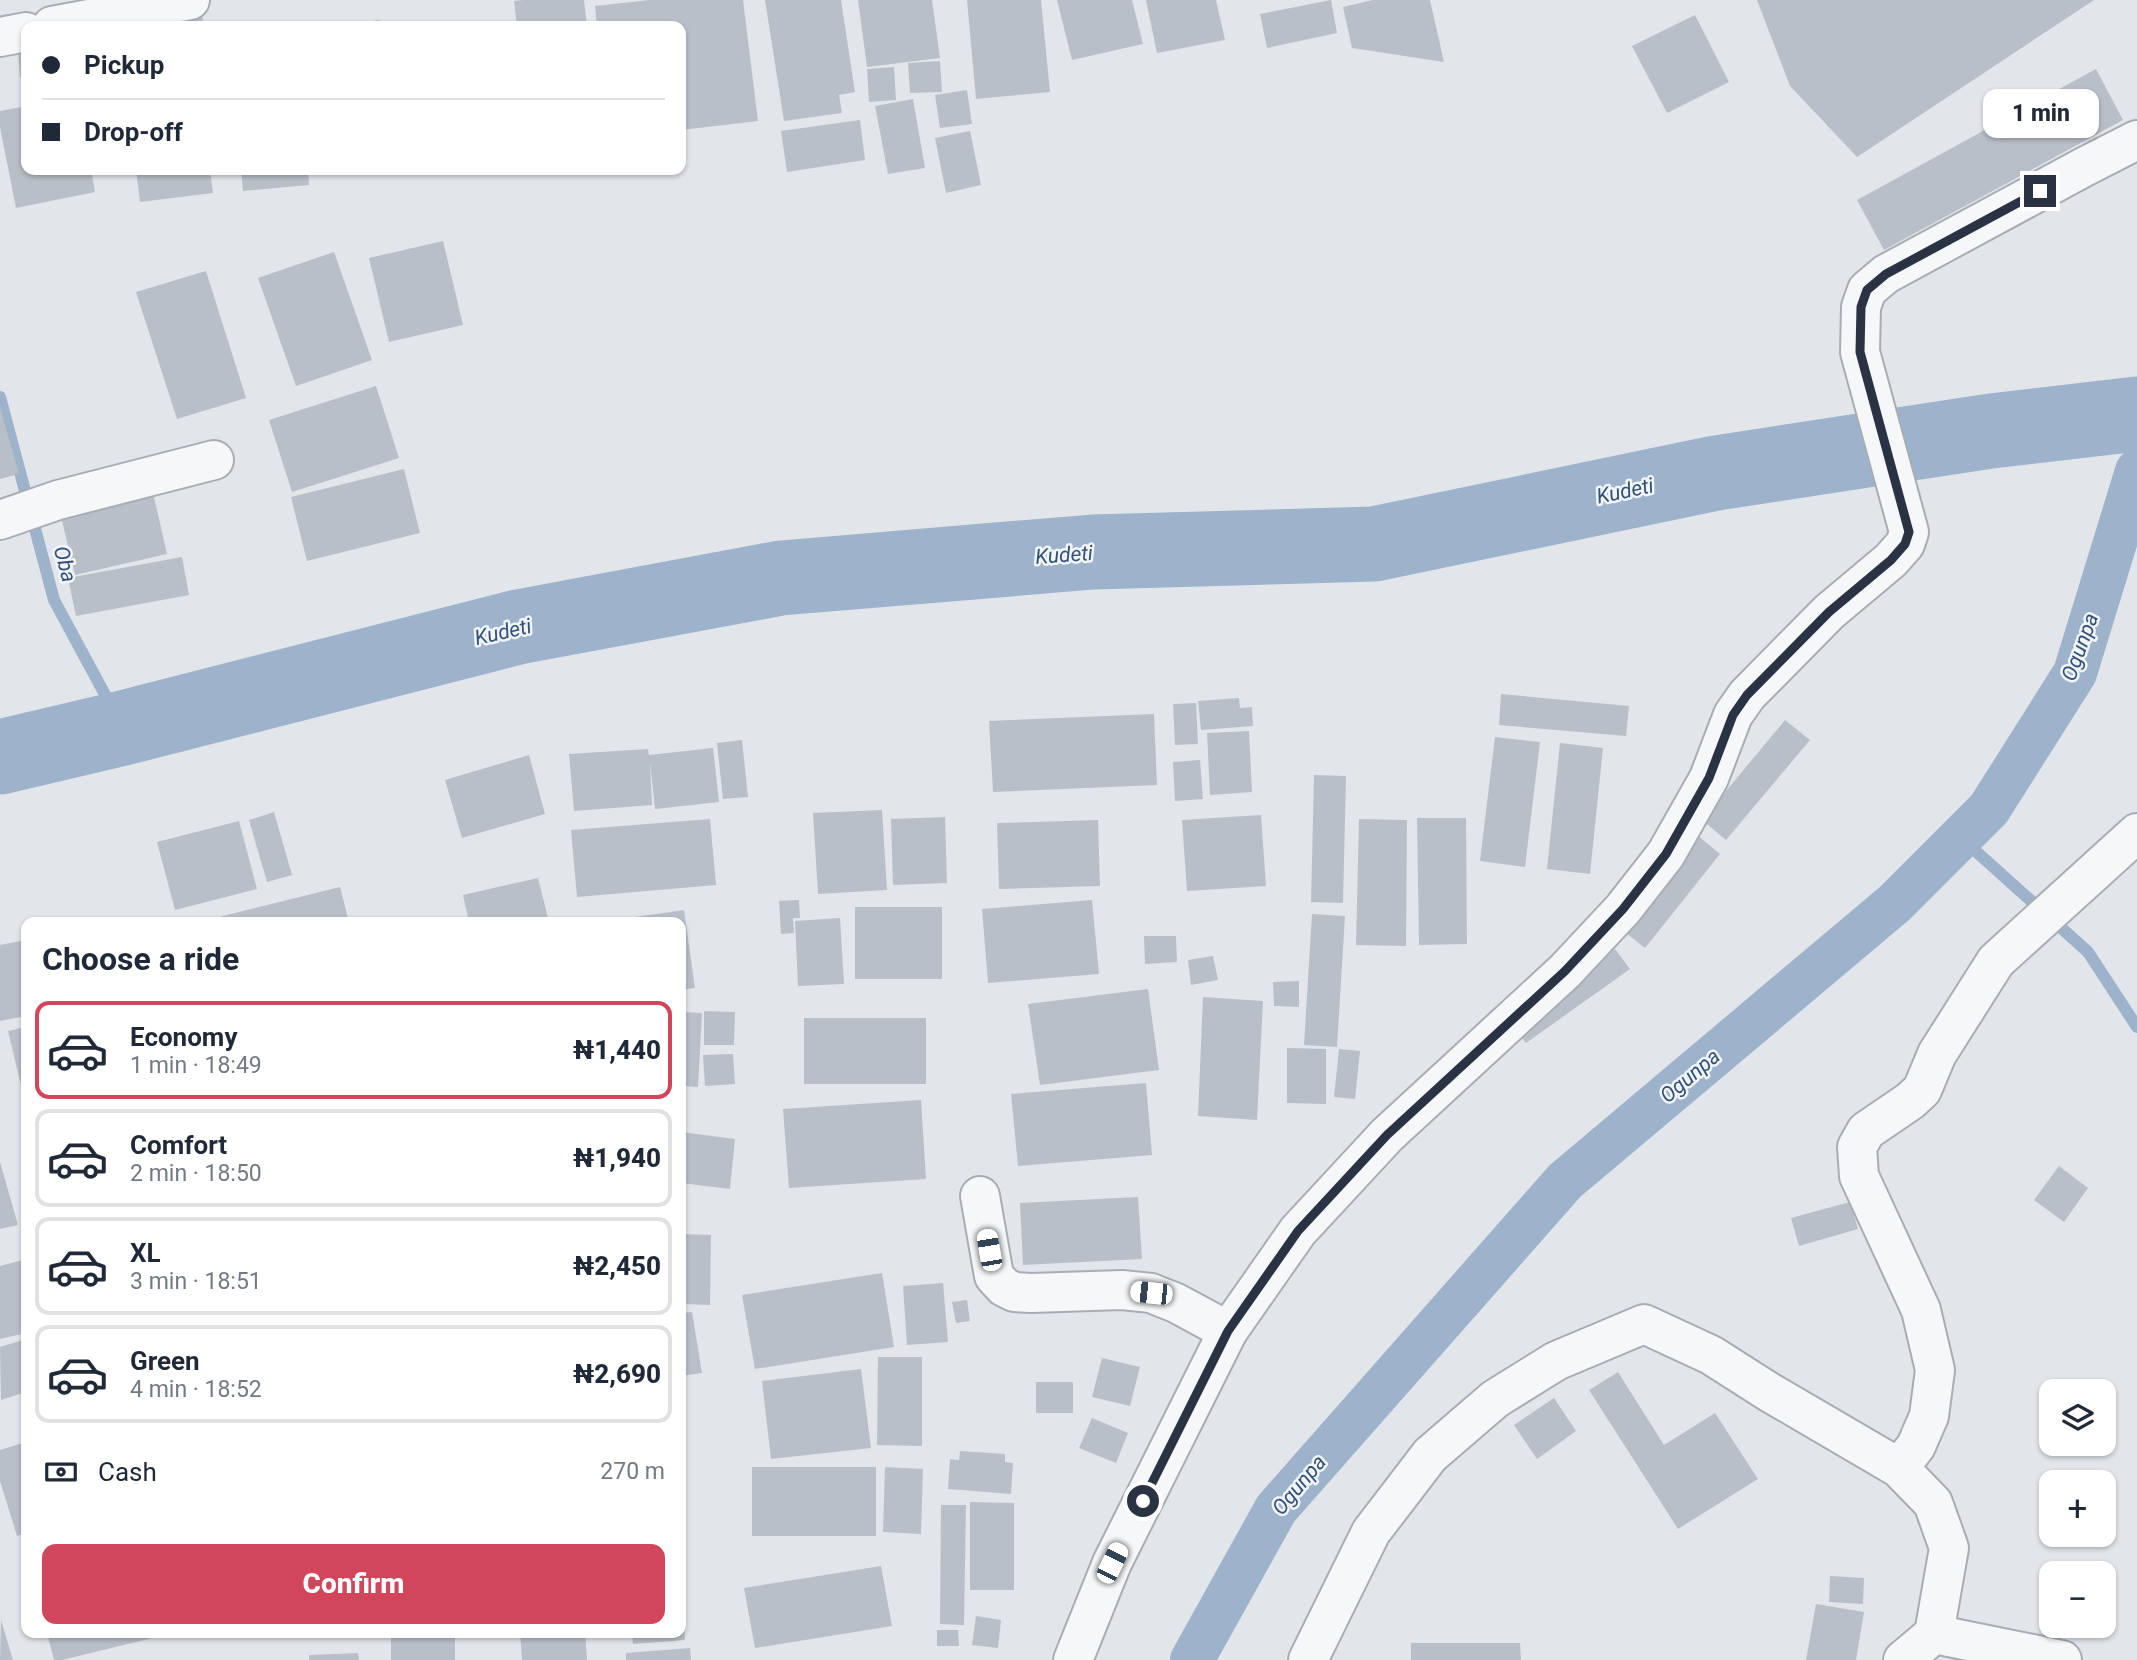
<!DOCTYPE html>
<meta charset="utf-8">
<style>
:root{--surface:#fff;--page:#f6f6f7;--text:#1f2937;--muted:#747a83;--line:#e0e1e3;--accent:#d1465a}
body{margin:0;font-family:Roboto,sans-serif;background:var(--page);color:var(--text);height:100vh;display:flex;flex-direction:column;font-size:26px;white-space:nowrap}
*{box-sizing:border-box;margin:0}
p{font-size:23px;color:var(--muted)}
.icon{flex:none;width:38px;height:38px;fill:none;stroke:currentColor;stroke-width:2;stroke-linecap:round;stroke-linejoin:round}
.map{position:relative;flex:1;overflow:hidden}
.panel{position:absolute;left:21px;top:917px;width:665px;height:721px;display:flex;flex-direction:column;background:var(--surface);border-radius:14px;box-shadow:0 2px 5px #0004}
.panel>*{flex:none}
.hud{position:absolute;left:21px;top:21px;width:665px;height:154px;border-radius:14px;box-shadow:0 2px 5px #0004;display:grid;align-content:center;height:154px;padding:0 21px;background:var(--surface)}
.controls{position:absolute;left:2039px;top:1379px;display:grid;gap:14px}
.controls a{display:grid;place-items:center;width:77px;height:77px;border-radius:14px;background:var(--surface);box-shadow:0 2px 5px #0004;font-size:35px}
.end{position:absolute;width:32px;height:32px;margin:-16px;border:9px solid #2a3343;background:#fff;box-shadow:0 0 0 4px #fff}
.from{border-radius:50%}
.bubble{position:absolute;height:49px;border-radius:14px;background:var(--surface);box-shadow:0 2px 5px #0004;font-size:23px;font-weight:800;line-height:49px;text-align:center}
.car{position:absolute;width:21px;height:42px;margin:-21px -10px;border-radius:9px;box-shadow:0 0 5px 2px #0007;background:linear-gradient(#fff 24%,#345 0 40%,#fff 0 76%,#345 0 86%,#fff 0)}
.hud b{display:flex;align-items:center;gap:24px;height:66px;font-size:26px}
.hud b+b{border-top:2px solid var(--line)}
.hud i{width:18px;height:18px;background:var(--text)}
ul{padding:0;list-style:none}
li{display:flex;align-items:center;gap:21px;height:98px;margin:0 14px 10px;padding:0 7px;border:4px solid var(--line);border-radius:14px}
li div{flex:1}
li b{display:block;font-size:26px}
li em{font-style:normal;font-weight:800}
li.active{border-color:var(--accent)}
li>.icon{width:63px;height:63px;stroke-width:1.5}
h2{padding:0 21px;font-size:32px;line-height:84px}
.pay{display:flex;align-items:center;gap:18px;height:77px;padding:0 21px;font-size:26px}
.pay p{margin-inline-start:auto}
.button{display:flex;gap:14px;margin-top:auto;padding:14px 21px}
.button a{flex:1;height:80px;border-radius:14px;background:var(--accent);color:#fff;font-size:28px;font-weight:800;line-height:80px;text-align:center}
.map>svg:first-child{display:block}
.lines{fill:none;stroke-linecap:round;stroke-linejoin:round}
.stream{stroke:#9db3cb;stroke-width:12}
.canal{stroke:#9db3cb;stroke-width:44}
.river{stroke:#9db3cb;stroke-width:75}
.building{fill:#b9bfc8}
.minor-casing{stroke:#a7adb5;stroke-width:42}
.minor{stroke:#f5f7f9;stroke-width:38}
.route{stroke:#2a3343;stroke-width:9}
.labels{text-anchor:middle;stroke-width:5;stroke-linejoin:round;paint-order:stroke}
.water-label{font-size:21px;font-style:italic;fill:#335178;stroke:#f2f5f8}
</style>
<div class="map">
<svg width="2137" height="1660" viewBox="0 0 2137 1660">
<rect width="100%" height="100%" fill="#e2e6eb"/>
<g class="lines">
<g class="stream">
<path d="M0 397 54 600 123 728"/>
<path d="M1960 837 2088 952 2137 1027"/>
</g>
<path class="canal" d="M1192 1660 1276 1509 1565 1181 1895 903 1989 809 2075 673 2137 471"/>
<path class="river" d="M0 757 123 728 518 627 781 578 1093 552 1374 544 1716 473 1991 431 2137 414"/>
</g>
<g class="building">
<path d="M523 0H584L587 26H517L514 1Z"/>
<path d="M649 0H743L758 121 681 130V26H597L595 6Z"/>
<path d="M765 0H841L855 92 839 95 842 113 784 121Z"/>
<path d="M858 0H932L940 58 867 67Z"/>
<path d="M967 0H1041L1050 92 976 99Z"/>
<path d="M1057 0H1132L1143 44 1072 60Z"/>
<path d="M1146 0H1216L1225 40 1157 53Z"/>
<path d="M1331 0 1337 33 1267 48 1260 14Z"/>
<path d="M1373 0H1430L1444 62 1352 48 1343 7Z"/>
<path d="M1757 0H2094L1857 157 1790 86Z"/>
<path d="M202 14 204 26H136Z"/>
<path d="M1695 15 1729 82 1667 113 1632 46Z"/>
<path d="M379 20 380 26H349V25Z"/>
<path d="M26 51V77H20L18 52Z"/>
<path d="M940 61 942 92 910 93 908 63Z"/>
<path d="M894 67 896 100 869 102 867 69Z"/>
<path d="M2096 69 2123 120 1884 250 1857 200Z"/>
<path d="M967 90 972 124 940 128 935 95Z"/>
<path d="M913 99 925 168 888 174 875 106Z"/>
<path d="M26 106V170H91L95 192 16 208 0 127V111Z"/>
<path d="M860 120 865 160 787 172 781 131Z"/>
<path d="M970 131 981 185 946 193 935 138Z"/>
<path d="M136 170H210L213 193 140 202Z"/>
<path d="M241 170H308L309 185 243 191Z"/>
<path d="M443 241 463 325 389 342 369 258Z"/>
<path d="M334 252 372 360 296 386 258 278Z"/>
<path d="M206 271 246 398 177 419 136 292Z"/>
<path d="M376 386 399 458 292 492 269 420Z"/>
<path d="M0 408 19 474 0 479Z"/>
<path d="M404 469 420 533 307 561 291 497Z"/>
<path d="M151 484 167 554 75 575 58 504Z"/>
<path d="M182 557 189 595 76 616 68 578Z"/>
<path d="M1501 694 1629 706 1626 736 1499 725Z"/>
<path d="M1239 698 1240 708 1252 707 1253 726 1201 730 1198 701Z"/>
<path d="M1196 703 1198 744 1175 745 1173 704Z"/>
<path d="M1154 714 1157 785 993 792 989 721Z"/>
<path d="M1785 720 1810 740 1726 840 1702 820Z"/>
<path d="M1249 731 1252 792 1210 795 1207 733Z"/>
<path d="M1495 737 1540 742 1525 867 1480 861Z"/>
<path d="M742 740 748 797 723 799 717 743Z"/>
<path d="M1560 743 1603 748 1590 874 1547 869Z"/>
<path d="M713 748 719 802 655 809 650 762 652 805 574 811 569 754 648 749 649 755Z"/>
<path d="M529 755 545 814 462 838 445 780Z"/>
<path d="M1200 760 1203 799 1175 801 1173 762Z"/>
<path d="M1314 775 1346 776 1343 903 1311 902Z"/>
<path d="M882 810 887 890 818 894 813 813Z"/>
<path d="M274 812 292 875 267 882 249 820Z"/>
<path d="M1261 815 1266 886 1187 891 1182 820Z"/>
<path d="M945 817 947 883 893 885 891 819Z"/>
<path d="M1417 818H1466L1467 944 1419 945Z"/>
<path d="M710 819 716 885 577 897 571 830Z"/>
<path d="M1359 819 1407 820 1406 946 1356 945Z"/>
<path d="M1098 820 1100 886 999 889 997 823Z"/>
<path d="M239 821 257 889 175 910 157 842Z"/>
<path d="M1697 835 1720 854 1645 948 1621 929Z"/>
<path d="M538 878 549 922H469L463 895Z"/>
<path d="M340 887 349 922H203V921Z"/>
<path d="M799 900 800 918H793L794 933 781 934 779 901Z"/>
<path d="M1092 900 1099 974 988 983 982 909Z"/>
<rect x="855" y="907" width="87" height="72"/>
<path d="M684 910 695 988 681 990V922H607V921Z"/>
<path d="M1312 914 1345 916 1337 1047 1304 1045Z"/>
<path d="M840 918 844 984 798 986 795 921Z"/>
<path d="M1144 936H1176L1177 962 1145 964Z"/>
<path d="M26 940V1016L0 1021V945Z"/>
<path d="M1615 949 1630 969 1526 1043 1511 1023Z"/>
<path d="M1213 956 1218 980 1191 985 1188 960Z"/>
<path d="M1299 981V1007L1274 1006 1273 982Z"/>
<path d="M1148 989 1159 1070 1040 1085 1028 1004Z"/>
<path d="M1203 997 1263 1001 1257 1120 1198 1116Z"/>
<path d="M704 1011 735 1012 734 1045H704Z"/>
<path d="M681 1012 702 1013 698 1087 681 1086Z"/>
<rect x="804" y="1018" width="122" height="66"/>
<path d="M26 1027V1097L24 1098 8 1031Z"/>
<path d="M1287 1048 1326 1049V1104L1287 1103Z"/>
<path d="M1339 1049 1360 1051 1355 1099 1334 1097Z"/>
<path d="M733 1054 735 1084 705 1086 703 1055Z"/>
<path d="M1146 1083 1152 1155 1018 1166 1011 1094Z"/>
<path d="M921 1100 926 1179 789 1188 783 1109Z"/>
<path d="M681 1132 735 1139 730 1189 681 1183Z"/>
<path d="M0 1162 18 1225 0 1229Z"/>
<path d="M2059 1166 2088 1188 2064 1222 2034 1200Z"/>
<path d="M1138 1197 1142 1259 1023 1265 1020 1203Z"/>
<path d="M1850 1202 1858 1229 1799 1246 1791 1218Z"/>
<path d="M681 1234 711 1235 710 1305 681 1304Z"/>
<path d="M23 1260 26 1273V1333L0 1339V1266Z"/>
<path d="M882 1273 894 1347 755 1369 742 1295Z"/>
<path d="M943 1283 948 1342 907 1345 903 1286Z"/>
<path d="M967 1300 970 1321 956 1323 952 1302Z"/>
<path d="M692 1312 702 1373 681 1376V1313Z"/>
<path d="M26 1339V1392L1 1400 0 1347Z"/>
<path d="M878 1357H922V1446L877 1445Z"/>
<path d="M1102 1358 1140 1367 1130 1406 1092 1397Z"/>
<path d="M861 1369 871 1448 771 1459 762 1381Z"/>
<path d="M1618 1372 1664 1445 1715 1413 1758 1479 1678 1529 1589 1390Z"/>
<rect x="1036" y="1382" width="37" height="31"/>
<path d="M1554 1398 1576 1431 1537 1459 1514 1425Z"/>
<path d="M1092 1418 1128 1433 1116 1463 1079 1448Z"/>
<path d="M26 1442V1533L17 1536 0 1481V1450Z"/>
<path d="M960 1451 1005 1454V1462L1013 1463 1011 1494 948 1489 950 1459 959 1460Z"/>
<rect x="752" y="1467" width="124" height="69"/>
<path d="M885 1467 923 1469 921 1534 883 1532Z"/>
<path d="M970 1502 1014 1503V1590H970Z"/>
<path d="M941 1505H966L964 1625 940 1624Z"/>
<path d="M881 1566 892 1626 755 1648 744 1588Z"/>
<path d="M1830 1576 1864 1578 1863 1604 1829 1602Z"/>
<path d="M1816 1604 1864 1612 1856 1660H1806Z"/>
<path d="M681 1616H683L685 1640 633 1644 632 1633H681Z"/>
<path d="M976 1616 1001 1620 998 1648 972 1645Z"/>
<path d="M1 1620 13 1660H0Z"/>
<path d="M937 1630H958L959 1646H937Z"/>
<path d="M47 1633H168L169 1634 62 1660H54Z"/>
<rect x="391" y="1633" width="64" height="27"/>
<path d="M520 1633H585L587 1660H522Z"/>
<path d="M1411 1643H1520L1521 1660H1411Z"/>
<path d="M690 1648 691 1660H626V1653Z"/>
<path d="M358 1653 359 1660H309V1655Z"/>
</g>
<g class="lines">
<defs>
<g id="minor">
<path d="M52 26 190 0"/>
<path d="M0 37 26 32"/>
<path d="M0 520 58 500 214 460"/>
<path d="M980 1196 994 1276 1004 1287 1014 1292 1031 1293 1122 1290 1151 1293 1176 1303 1228 1331"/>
<path d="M1899 1468 1916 1446 1929 1416 1935 1370 1921 1310 1859 1176 1857 1147 1866 1131 1910 1101 1922 1090 1937 1054 1996 961 2137 833"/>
<path d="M1073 1660 1112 1563 1228 1331 1298 1231 1387 1135 1565 971 1623 909 1666 854 1709 778 1733 715 1747 695 1829 612 1891 560 1905 544 1909 532 1860 352 1861 307 1867 290 1886 274 2084 167 2137 140"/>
<path d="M1308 1660 1371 1532 1430 1455 1495 1399 1556 1361 1644 1324 1711 1355 1769 1392 1899 1468 1933 1503 1949 1548 1934 1634"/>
<path d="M1903 1660 1934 1634 2062 1660"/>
</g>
</defs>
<use href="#minor" class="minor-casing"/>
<use href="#minor" class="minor"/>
</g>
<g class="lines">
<path class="route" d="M1143 1501 1228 1331 1298 1231 1387 1135 1565 971 1623 909 1666 854 1709 778 1733 715 1747 695 1829 612 1891 560 1905 544 1909 532 1860 352 1861 307 1867 290 1886 274 2040 191"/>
</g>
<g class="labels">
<g class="water-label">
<text transform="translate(1625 491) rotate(-12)" y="7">Kudeti</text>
<text transform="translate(1064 555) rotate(-4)" y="7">Kudeti</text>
<text transform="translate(65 564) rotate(75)" y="7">Oba</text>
<text transform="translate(503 632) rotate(-13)" y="7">Kudeti</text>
<text transform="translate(2080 647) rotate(-70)" y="7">Ogunpa</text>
<text transform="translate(1690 1076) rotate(-40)" y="7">Ogunpa</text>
<text transform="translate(1299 1485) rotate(-50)" y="7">Ogunpa</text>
</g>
</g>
</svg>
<div class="controls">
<a><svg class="icon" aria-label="layers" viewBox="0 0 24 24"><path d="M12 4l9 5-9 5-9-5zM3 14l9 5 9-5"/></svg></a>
<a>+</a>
<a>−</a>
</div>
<i class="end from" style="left:1143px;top:1501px"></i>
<i class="end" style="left:2040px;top:191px"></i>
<div class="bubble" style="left:1983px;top:89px;width:116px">1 min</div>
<i class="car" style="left:989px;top:1250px;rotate:350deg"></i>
<i class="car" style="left:1151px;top:1293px;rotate:276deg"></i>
<i class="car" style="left:1112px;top:1563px;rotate:26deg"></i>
<div class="hud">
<b><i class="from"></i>Pickup</b>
<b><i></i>Drop-off</b>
</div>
<section class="panel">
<h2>Choose a ride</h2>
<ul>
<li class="active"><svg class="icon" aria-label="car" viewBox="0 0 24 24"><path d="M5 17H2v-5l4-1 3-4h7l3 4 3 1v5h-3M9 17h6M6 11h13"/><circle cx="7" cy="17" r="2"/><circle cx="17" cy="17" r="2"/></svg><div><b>Economy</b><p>1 min · 18:49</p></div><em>₦1,440</em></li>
<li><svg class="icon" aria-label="car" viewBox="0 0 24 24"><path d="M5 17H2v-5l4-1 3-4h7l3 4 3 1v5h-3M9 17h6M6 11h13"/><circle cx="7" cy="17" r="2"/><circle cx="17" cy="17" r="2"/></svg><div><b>Comfort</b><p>2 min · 18:50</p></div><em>₦1,940</em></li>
<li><svg class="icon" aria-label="car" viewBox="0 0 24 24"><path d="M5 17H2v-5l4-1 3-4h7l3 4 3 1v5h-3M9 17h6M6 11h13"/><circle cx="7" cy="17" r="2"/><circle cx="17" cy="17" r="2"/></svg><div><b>XL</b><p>3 min · 18:51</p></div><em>₦2,450</em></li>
<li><svg class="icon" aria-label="car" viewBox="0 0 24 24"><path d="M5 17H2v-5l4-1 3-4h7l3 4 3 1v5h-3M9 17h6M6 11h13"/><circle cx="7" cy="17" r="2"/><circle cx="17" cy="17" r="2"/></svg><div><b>Green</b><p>4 min · 18:52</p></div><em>₦2,690</em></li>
</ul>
<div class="pay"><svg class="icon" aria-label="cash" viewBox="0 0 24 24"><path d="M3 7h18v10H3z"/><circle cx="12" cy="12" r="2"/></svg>Cash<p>270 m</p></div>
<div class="button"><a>Confirm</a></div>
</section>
</div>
